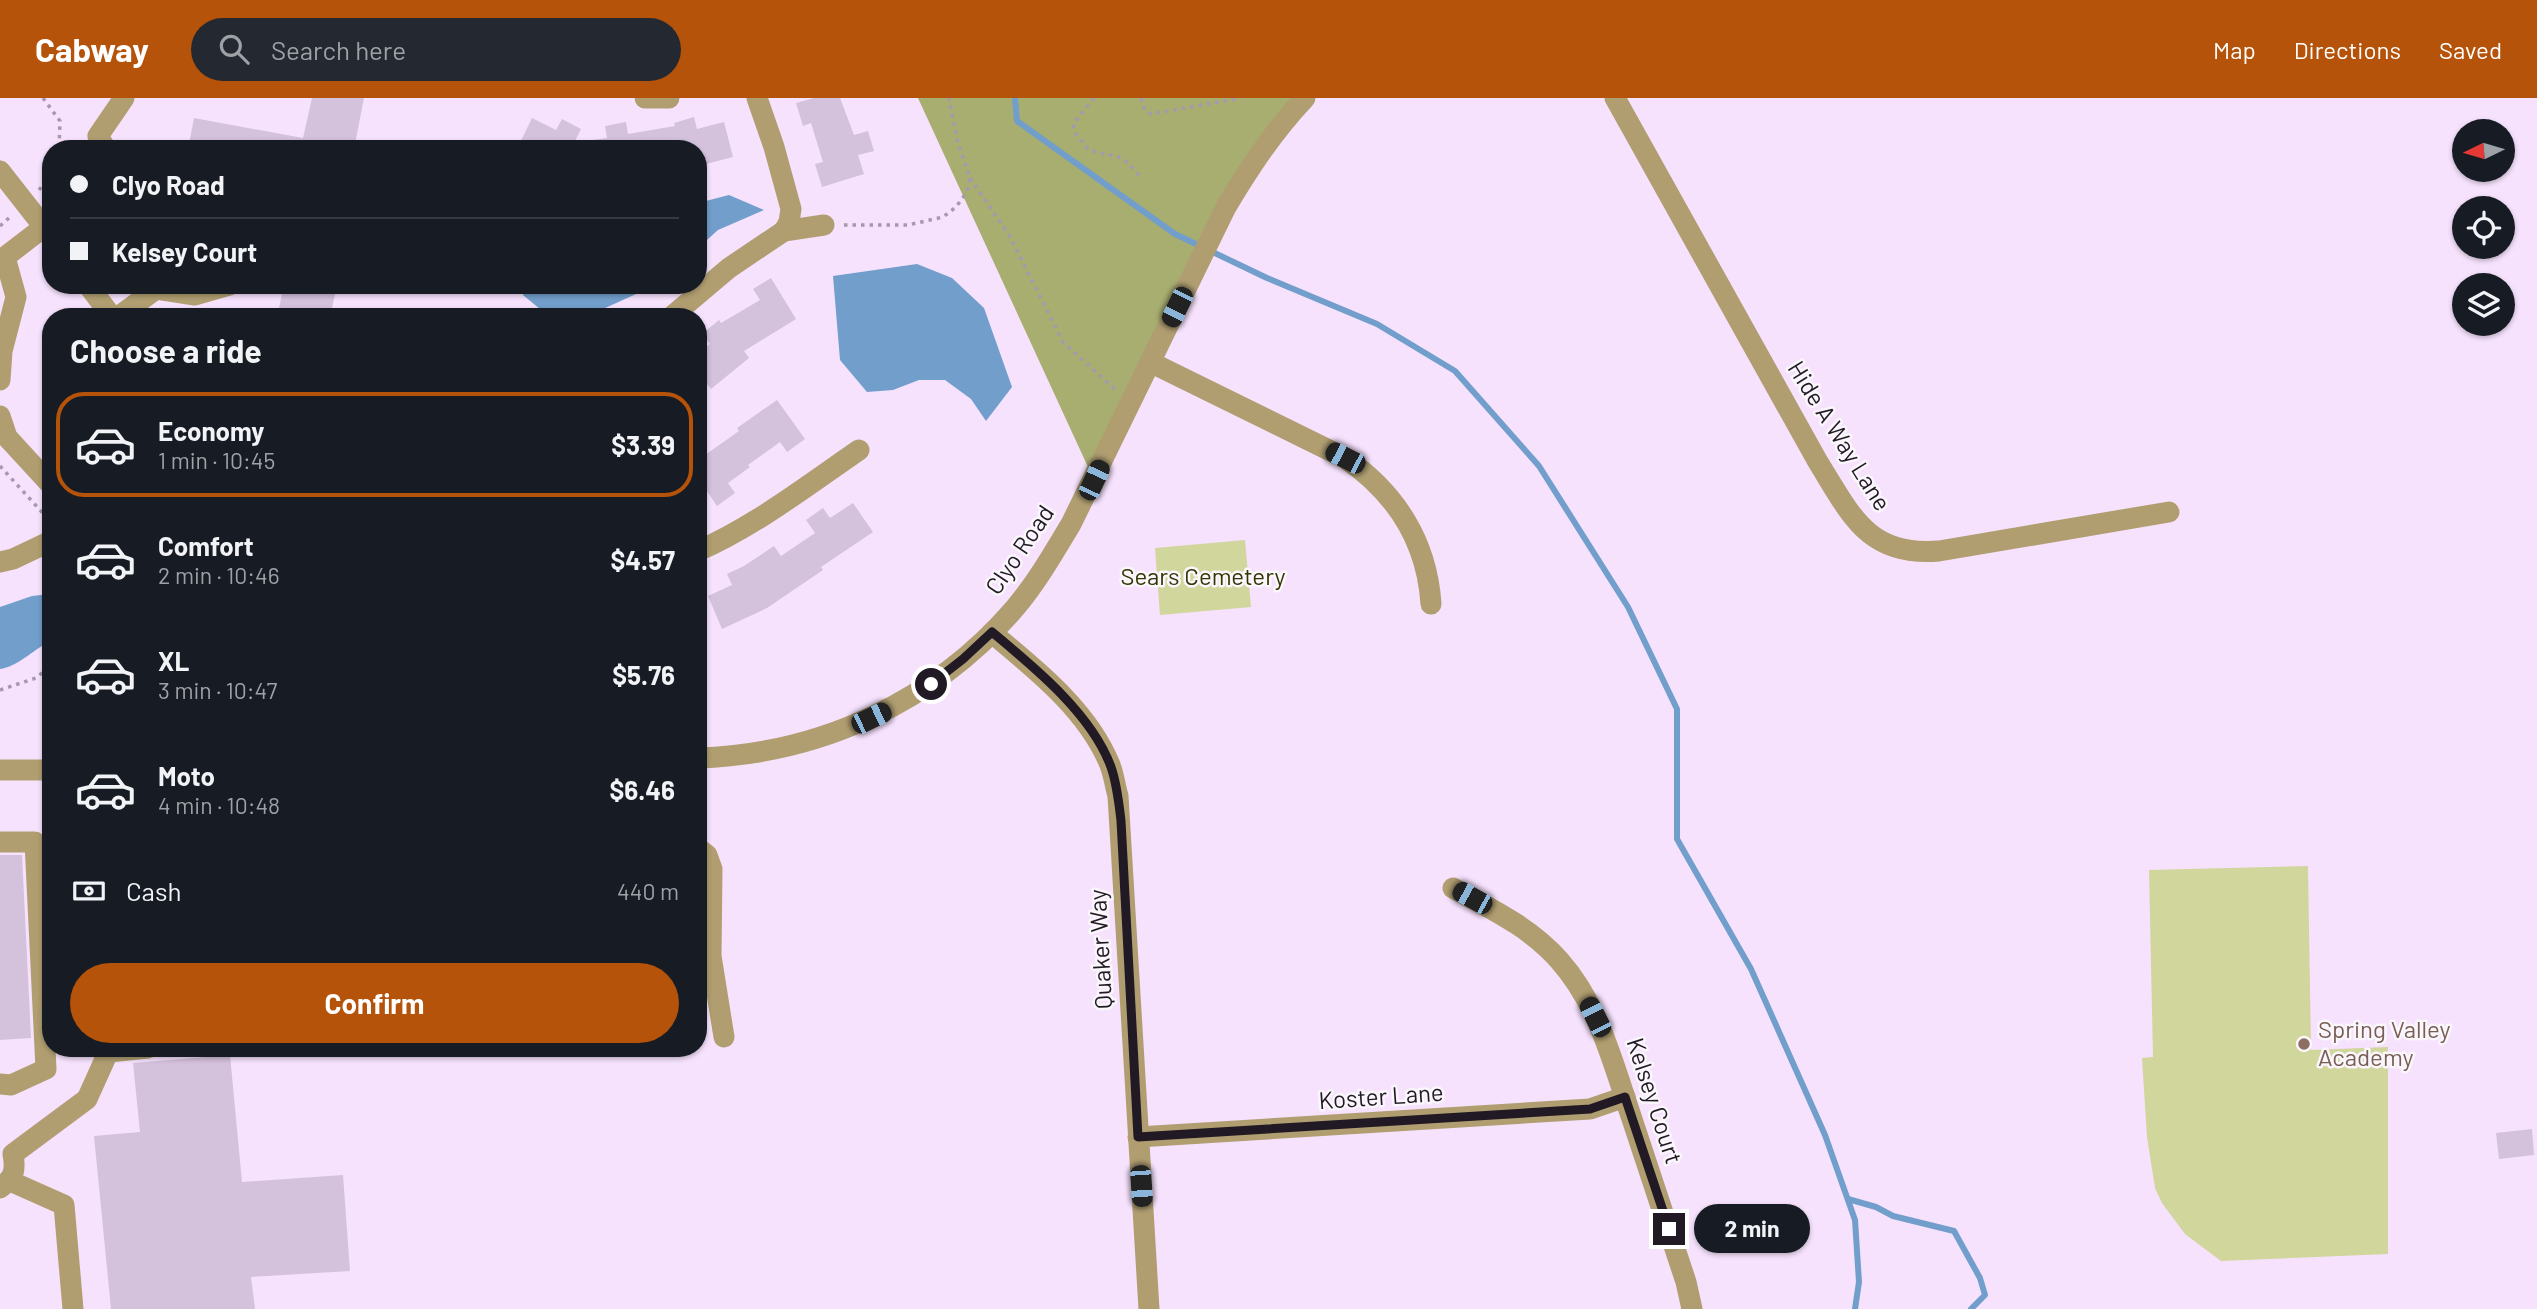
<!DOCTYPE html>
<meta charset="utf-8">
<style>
:root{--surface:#171b24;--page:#242831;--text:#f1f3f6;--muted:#9ea1a6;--line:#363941;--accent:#b45309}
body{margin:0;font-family:Barlow,sans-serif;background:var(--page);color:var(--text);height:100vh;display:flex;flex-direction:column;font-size:26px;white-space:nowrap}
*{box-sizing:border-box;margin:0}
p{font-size:23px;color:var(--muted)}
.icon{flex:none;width:38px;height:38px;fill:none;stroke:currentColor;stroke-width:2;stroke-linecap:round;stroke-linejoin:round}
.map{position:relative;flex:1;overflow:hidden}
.panel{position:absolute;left:42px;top:210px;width:665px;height:749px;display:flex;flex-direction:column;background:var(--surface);border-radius:28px;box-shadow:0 2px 5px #0004}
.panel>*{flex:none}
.banner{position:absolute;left:42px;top:42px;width:665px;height:154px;border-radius:28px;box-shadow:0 2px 5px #0004;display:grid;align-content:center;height:154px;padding:0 28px;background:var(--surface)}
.needle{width:46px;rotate:265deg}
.tools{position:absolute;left:2452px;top:21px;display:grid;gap:14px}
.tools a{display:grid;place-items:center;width:63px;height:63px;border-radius:50%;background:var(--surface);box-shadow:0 2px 5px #0004;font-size:35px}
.end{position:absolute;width:32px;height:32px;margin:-16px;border:9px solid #211a24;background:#fff;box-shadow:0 0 0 4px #fff}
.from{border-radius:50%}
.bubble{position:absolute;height:49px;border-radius:24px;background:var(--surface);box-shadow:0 2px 5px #0004;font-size:23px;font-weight:700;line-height:49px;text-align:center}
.car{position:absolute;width:21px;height:42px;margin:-21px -10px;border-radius:9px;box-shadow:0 0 5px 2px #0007;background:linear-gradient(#222 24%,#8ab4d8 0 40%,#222 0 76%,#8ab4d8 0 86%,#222 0)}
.banner b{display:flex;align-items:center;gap:24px;height:66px;font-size:26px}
.banner b+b{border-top:2px solid var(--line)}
.banner i{width:18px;height:18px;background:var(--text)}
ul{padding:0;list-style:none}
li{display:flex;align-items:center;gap:21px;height:105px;margin:0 14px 10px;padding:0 14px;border:4px solid transparent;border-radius:28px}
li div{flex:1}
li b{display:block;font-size:26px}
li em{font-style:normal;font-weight:700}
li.active{border-color:var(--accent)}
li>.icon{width:63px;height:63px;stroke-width:1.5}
h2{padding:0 28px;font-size:32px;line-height:84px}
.pay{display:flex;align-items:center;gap:18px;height:77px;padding:0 28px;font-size:26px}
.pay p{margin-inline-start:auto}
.button{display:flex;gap:14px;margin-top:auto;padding:14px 28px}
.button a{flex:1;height:80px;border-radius:42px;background:var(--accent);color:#fff;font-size:28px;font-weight:700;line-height:80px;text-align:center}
header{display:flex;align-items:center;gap:42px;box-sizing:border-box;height:98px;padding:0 35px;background:var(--accent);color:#fff}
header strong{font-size:33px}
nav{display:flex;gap:38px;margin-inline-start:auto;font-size:24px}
.search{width:490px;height:63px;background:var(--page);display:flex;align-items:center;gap:18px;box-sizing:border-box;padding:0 24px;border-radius:38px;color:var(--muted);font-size:26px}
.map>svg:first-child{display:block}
.green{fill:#d0d69c}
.forest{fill:#a8ae70}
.water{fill:#729ecb}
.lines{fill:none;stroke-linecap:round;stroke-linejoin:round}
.stream{stroke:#729ecb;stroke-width:6}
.building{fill:#d4c1dc}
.path{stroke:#a798ad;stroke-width:3.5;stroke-dasharray:3.5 5;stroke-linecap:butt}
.minor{stroke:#b09e71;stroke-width:21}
.route{stroke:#211a24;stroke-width:9}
.education-dot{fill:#8d6e63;stroke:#faf6fb;stroke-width:2.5}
.labels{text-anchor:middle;stroke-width:5;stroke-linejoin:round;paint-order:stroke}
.street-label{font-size:24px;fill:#211a24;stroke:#faf6fb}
.park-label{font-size:24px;fill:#333503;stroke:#faf6fb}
.education-label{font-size:24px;fill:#785e54;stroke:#faf6fb;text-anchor:start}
</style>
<header>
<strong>Cabway</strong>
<div class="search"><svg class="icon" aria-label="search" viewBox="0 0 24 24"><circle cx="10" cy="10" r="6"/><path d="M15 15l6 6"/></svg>Search here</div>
<nav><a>Map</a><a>Directions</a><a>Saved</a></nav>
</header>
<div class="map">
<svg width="2537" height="1211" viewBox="0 0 2537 1211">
<rect width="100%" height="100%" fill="#f6e2fd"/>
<g class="green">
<path d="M1245 442 1251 509 1160 517 1155 450Z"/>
<path d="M2308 768 2311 952 2388 949V1156L2221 1163 2185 1136 2162 1105 2155 1090 2147 1039 2142 960 2153 959 2149 772Z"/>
</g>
<path class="forest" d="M918 0H1305L1281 26 1094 382Z"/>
<g class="water">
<path d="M729 97 764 112 718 132 698 150V105Z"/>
<path d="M917 166 952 180 984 210 1012 289 986 323 971 301 945 282H919L893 292 867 294 840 262 833 178Z"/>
<path d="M523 187H656L603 211 546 216 523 197Z"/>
<path d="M50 496 49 544C33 552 17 569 0 571V509L32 498Z"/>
</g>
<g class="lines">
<g class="stream">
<path d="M1015 0 1017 23 1175 136 1267 180 1377 226 1455 273 1539 368 1628 509 1677 611V741L1751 871 1825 1037 1855 1122 1859 1184 1855 1211"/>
<path d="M1848 1101 1876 1109 1893 1118 1954 1133 1980 1180 1985 1197 1971 1211"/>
</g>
</g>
<g class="building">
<path d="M312 0H364L354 51H188L194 20 303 40Z"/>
<path d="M814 0H840L854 37 868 33 874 53 858 57 864 76 822 89 815 66 823 64 811 25 803 28 796 5Z"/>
<path d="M694 19 697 31 724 24 733 59 698 68V51H592V42L607 40 605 28 626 24 628 36 675 28 674 25Z"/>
<path d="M532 20 556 32 562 21 581 31 571 51H517Z"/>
<path d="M771 180 796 221 744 253 749 260 711 291 698 275V255L710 246 702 236 719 222 721 225 760 202 753 191Z"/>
<path d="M284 187H337L330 219H277Z"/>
<path d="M777 302 805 341 787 354 780 344 748 367 750 369 728 385 735 395 717 408 698 380V362L739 333 737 330Z"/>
<path d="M853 405 873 434 821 469 823 472 767 510 722 531 708 498 732 487 727 476 744 468 774 448 781 458 815 435 806 422 823 410 830 420Z"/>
<path d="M0 757H22L31 940 0 942Z"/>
<path d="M230 957 242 1084 343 1077 350 1173 251 1179 255 1211H111L94 1038 140 1034 133 965Z"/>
<path d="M2532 1031 2534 1057 2499 1061 2496 1035Z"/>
</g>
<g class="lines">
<g class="path">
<path d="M43 0 60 23 59 51"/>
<path d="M1094 0 1073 26 1076 36 1089 52C1122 62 1117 51 1141 80"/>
<path d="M1141 0 1145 12 1151 16 1241 0"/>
<path d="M970 80 1009 137 1063 244 1116 292"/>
<path d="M39 92 51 77"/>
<path d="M844 127H908L943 119 956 109 967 94 970 80 957 42 949 0"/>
<path d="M0 128 10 119"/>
<path d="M0 368 50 423"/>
<path d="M0 592 36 580 51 567"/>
</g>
<g class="minor">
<path d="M645 0H669"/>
<path d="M757 0 774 49 791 111 789 124 784 133"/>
<path d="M1615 0 1818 364C1851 417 1868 459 1939 453L2169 414"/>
<path d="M106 51 98 38 124 0"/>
<path d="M0 73 51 138"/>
<path d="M88 187 112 219"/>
<path d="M156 191 195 197 230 187"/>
<path d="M118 219 156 191 157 187"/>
<path d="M671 219 729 170 784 133 824 127"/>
<path d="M1150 264 1345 360C1396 395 1427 444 1431 506"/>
<path d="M0 282 2 253 16 199 5 159 44 129"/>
<path d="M0 318 7 339 51 387"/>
<path d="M698 453C755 428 808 387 859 352"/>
<path d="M0 464 13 461 51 443"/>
<path d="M992 535C1035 571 1088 612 1110 667 1114 677 1115 688 1118 698L1149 1211"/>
<path d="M698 660C821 656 935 603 1015 510 1037 484 1054 454 1071 426L1226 109C1250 69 1273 34 1305 0"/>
<path d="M0 672H51"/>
<path d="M0 744H35L46 971 11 987 0 986"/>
<path d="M698 750 707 757 712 771 711 858 724 939"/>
<path d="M1453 790C1491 811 1530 829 1559 862 1599 907 1613 965 1632 1021 1650 1075 1668 1129 1686 1184L1692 1211"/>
<path d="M109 954 148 950"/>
<path d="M1138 1039 1590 1011 1625 999"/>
<path d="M10 1083 64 1107 73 1211"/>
<path d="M0 1090C14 1080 16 1073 13 1056L87 1001 110 950"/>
</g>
</g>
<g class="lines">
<path class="route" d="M931 586 963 561 992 534C1034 569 1092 616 1111 669 1117 686 1119 705 1121 723L1138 1039 1590 1011 1625 999 1669 1131"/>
</g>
<circle class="education-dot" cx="2304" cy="946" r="7"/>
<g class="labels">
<g class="street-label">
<text transform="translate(1839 338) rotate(58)" y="8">Hide A Way Lane</text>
<text transform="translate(1020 452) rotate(-56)" y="8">Clyo Road</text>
<text transform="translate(1101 851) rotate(-93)" y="8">Quaker Way</text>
<text transform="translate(1381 999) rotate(-4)" y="8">Koster Lane</text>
<text transform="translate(1654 1003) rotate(72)" y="8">Kelsey Court</text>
</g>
<g class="park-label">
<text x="1203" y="487">Sears Cemetery</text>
</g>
<g class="education-label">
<text x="2318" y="940">Spring Valley<tspan x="2318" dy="28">Academy</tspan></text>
</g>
</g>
</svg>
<div class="tools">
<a><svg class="needle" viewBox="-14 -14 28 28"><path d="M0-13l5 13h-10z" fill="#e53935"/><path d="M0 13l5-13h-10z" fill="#9ea1a6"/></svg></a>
<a><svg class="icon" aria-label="locate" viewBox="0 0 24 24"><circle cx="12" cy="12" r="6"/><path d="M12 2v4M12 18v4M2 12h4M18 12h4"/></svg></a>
<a><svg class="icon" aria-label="layers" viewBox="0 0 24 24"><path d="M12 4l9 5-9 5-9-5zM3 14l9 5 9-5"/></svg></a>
</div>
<i class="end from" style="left:931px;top:586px"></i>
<i class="end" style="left:1669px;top:1131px"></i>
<div class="bubble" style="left:1694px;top:1106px;width:116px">2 min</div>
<i class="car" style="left:1177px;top:209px;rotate:206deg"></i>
<i class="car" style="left:1345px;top:360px;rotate:297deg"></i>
<i class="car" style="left:1094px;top:382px;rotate:25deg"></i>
<i class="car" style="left:871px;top:620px;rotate:64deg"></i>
<i class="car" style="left:1472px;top:800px;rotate:299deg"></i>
<i class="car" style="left:1595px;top:919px;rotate:333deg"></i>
<i class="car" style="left:1141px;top:1088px;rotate:176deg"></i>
<div class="banner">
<b><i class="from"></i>Clyo Road</b>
<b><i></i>Kelsey Court</b>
</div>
<section class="panel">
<h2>Choose a ride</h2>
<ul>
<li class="active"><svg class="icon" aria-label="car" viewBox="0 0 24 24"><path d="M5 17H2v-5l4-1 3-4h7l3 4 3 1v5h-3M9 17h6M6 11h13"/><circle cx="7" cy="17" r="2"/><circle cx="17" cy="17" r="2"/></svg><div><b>Economy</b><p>1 min · 10:45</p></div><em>$3.39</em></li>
<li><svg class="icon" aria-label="car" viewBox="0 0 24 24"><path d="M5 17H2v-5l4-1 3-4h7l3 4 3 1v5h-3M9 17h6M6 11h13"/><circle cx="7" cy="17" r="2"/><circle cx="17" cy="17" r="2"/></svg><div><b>Comfort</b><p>2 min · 10:46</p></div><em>$4.57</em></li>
<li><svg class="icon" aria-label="car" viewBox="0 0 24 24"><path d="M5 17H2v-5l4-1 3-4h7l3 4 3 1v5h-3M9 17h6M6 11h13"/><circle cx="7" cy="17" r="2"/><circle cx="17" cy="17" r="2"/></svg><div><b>XL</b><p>3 min · 10:47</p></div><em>$5.76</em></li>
<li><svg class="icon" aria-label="car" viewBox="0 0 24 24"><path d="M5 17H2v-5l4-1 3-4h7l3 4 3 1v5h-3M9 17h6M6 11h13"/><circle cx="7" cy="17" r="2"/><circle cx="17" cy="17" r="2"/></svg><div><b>Moto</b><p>4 min · 10:48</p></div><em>$6.46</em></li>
</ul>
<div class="pay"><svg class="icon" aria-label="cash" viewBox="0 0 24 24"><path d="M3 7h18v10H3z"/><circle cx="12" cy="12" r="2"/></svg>Cash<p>440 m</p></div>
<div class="button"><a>Confirm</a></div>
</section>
</div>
